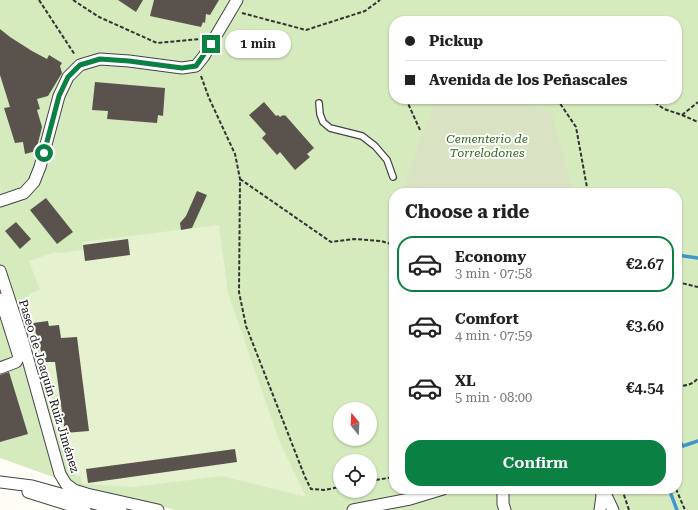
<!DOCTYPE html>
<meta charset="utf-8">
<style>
:root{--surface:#fff;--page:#f2f2f2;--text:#222;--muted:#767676;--line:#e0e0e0;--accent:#0b8043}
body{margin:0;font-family:"Roboto Serif",serif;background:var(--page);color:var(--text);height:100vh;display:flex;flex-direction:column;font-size:15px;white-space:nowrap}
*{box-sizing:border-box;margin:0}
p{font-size:13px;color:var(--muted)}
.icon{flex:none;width:22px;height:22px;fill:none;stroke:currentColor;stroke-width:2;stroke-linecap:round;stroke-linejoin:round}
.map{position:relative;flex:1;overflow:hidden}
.details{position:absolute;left:389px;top:188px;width:293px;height:306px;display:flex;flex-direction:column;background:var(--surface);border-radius:16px;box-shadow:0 1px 3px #0004}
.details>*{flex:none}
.top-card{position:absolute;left:389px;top:16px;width:293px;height:88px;border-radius:16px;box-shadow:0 1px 3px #0004;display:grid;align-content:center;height:88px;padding:0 16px;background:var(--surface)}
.needle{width:26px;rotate:342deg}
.buttons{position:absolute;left:333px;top:402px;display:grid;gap:8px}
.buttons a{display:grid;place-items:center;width:44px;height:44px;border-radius:50%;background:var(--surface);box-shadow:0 1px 3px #0004;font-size:20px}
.end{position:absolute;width:18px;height:18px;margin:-9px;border:5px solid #0b8043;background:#fff;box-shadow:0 0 0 2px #fff}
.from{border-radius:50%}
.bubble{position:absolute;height:28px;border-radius:14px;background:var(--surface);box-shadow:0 1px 3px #0004;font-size:13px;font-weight:600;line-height:28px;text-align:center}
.top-card b{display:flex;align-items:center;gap:14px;height:38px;font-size:15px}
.top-card b+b{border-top:1px solid var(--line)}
.top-card i{width:10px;height:10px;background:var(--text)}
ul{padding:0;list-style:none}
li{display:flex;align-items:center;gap:12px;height:56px;margin:0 8px 6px;padding:0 8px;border:2px solid transparent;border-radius:16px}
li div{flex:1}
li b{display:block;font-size:15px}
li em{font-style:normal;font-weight:600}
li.active{border-color:var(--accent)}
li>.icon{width:36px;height:36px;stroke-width:1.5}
h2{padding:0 16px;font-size:18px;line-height:48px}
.action{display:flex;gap:8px;margin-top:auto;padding:8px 16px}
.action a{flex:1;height:46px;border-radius:16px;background:var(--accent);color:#fff;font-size:16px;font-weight:600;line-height:46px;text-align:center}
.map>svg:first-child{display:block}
.green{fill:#d5ebbd;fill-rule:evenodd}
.cemetery{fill:#d9e3c4}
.pitch{fill:#e6f2cf}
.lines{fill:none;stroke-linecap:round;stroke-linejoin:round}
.stream{stroke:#3f96cf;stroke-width:3.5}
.building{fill:#5a524d}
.service-casing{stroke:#444;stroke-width:8}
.minor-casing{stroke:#444;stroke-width:13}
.path{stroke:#333;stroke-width:2;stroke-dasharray:4 2;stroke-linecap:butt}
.service{stroke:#fff;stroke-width:5.5}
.minor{stroke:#fff;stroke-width:11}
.route{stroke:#0b8043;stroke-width:5}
.labels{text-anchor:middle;stroke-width:4;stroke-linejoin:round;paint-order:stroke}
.park-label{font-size:12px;font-style:italic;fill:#2f6b1f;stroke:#fff}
.street-label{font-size:12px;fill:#111;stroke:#fff}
</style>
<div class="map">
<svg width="698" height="510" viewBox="0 0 698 510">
<rect width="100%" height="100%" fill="#fffdf5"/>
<path class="green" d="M0 0H698V510H175L67 482 0 458ZM394 21H677V99H394ZM394 193H677V489H394ZM340 409H370V439H340ZM340 461H370V491H340Z"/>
<g class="cemetery">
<path d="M436 99H513L552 113 573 193H401Z"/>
<path d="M394 213V241L384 239Z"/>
</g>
<path class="pitch" d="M219 225 228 293 280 443 306 497 222 476 134 487 82 484 80 476H75L74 468 76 467 65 433 56 392 50 384 27 301V298L30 293 40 290 29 261 56 252 59 253 83 250 82 242Z"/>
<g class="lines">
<g class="stream">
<path d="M677 255 698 258"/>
<path d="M677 438 683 446 698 441"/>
<path d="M669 489 677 510"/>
</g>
</g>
<g class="building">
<path d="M118 0H143L136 12Z"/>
<path d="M154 0H219L210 15 206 14 205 23 203 22 201 27 150 16Z"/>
<path d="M0 29 10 37 32 51 47 59 49 55 62 63 60 66 62 73 48 96 37 99 40 109 37 110 42 127 36 151 25 154 23 142 15 143 4 108 10 107 0 75Z"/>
<path d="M95 82 165 88 163 116 158 115 157 123 107 119 108 111 92 110Z"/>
<path d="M264 102 276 116 278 115 280 117 283 115 284 116 285 115 314 148 307 154 310 157 295 170 280 152 277 155 262 138 266 134 249 115Z"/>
<path d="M197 191 207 195 192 228 181 230 180 223 186 216Z"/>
<path d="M46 198 73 232 57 244 30 210Z"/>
<path d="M16 222 31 239 20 249 5 231Z"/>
<path d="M128 239 130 255 85 261 83 245Z"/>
<path d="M48 321 49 326 59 325 61 338 77 337 89 431 65 433 55 362H44L33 323Z"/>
<path d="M9 372 28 434 0 442V375Z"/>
<path d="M235 449 237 462 88 483 86 469Z"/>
</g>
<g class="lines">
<defs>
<path id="service" d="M319 103 320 114 323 122 330 128 362 136 375 146 387 160 393 177"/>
<g id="minor">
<path d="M0 201 24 193 34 182 40 167 59 96 68 77 80 65 100 59 129 61 182 68 196 66 204 56 237 0"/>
<path d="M0 271 22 338 60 474 66 484 74 490 87 494 158 510"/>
<path d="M0 299 6 316 19 357 16 362 0 368"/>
<path d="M0 482 32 486 111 508 121 510"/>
<path d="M503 489V504L505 510"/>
<path d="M603 489 613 510"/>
<path d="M28 492 85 510"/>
<path d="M353 510 410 499 443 489"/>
<path d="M600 510 602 496 601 489"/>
</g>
</defs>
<use href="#service" class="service-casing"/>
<use href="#minor" class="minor-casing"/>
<g class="path">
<path d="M39 0 75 55"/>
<path d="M73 0 99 17 157 43 200 39"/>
<path d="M242 13 306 30 365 11 380 0"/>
<path d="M201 76 209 98 235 154 240 179 239 292 246 326 305 477 311 489 324 490 340 487"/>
<path d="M406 99 420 130"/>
<path d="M557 99 576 127 588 193"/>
<path d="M650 99 664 109 682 115 698 122"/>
<path d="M682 115 698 102"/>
<path d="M240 179 331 242 354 239 381 241 394 245"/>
<path d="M677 282 698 287"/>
<path d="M677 386C685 386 693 385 698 378"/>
<path d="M370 481 394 477"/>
<path d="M622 489 629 510"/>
<path d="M676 489 685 510"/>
</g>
<use href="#service" class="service"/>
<use href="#minor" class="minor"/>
</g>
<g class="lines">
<path class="route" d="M44 153 59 96 68 77 80 65 100 59 129 61 182 68 196 66 211 44"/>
</g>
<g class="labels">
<g class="park-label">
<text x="487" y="143">Cementerio de<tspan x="487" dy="14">Torrelodones</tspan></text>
</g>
<g class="street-label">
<text transform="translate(49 386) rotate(73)" y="4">Paseo de Joaquín Ruiz Jiménez</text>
</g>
</g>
</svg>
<div class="buttons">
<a><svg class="needle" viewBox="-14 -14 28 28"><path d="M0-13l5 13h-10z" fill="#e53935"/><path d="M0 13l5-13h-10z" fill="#767676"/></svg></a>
<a><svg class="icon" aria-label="locate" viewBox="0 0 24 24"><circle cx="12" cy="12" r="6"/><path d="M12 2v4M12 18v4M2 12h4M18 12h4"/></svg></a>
</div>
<i class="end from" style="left:44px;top:153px"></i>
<i class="end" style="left:211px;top:44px"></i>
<div class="bubble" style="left:225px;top:30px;width:66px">1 min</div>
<div class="top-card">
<b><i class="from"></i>Pickup</b>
<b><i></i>Avenida de los Peñascales</b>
</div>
<section class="details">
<h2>Choose a ride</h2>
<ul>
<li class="active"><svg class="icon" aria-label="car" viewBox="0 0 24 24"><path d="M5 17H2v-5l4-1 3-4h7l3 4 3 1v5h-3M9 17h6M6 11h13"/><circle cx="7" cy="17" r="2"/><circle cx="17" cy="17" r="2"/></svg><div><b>Economy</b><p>3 min · 07:58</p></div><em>€2.67</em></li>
<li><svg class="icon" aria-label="car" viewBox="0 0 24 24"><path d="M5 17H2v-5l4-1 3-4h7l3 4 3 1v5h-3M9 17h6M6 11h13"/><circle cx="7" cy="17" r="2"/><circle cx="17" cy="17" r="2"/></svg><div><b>Comfort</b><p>4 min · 07:59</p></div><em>€3.60</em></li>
<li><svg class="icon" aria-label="car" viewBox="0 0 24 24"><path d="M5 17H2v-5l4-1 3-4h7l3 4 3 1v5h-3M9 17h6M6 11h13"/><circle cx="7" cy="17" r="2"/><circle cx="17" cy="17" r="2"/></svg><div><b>XL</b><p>5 min · 08:00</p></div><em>€4.54</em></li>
</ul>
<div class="action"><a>Confirm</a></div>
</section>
</div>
